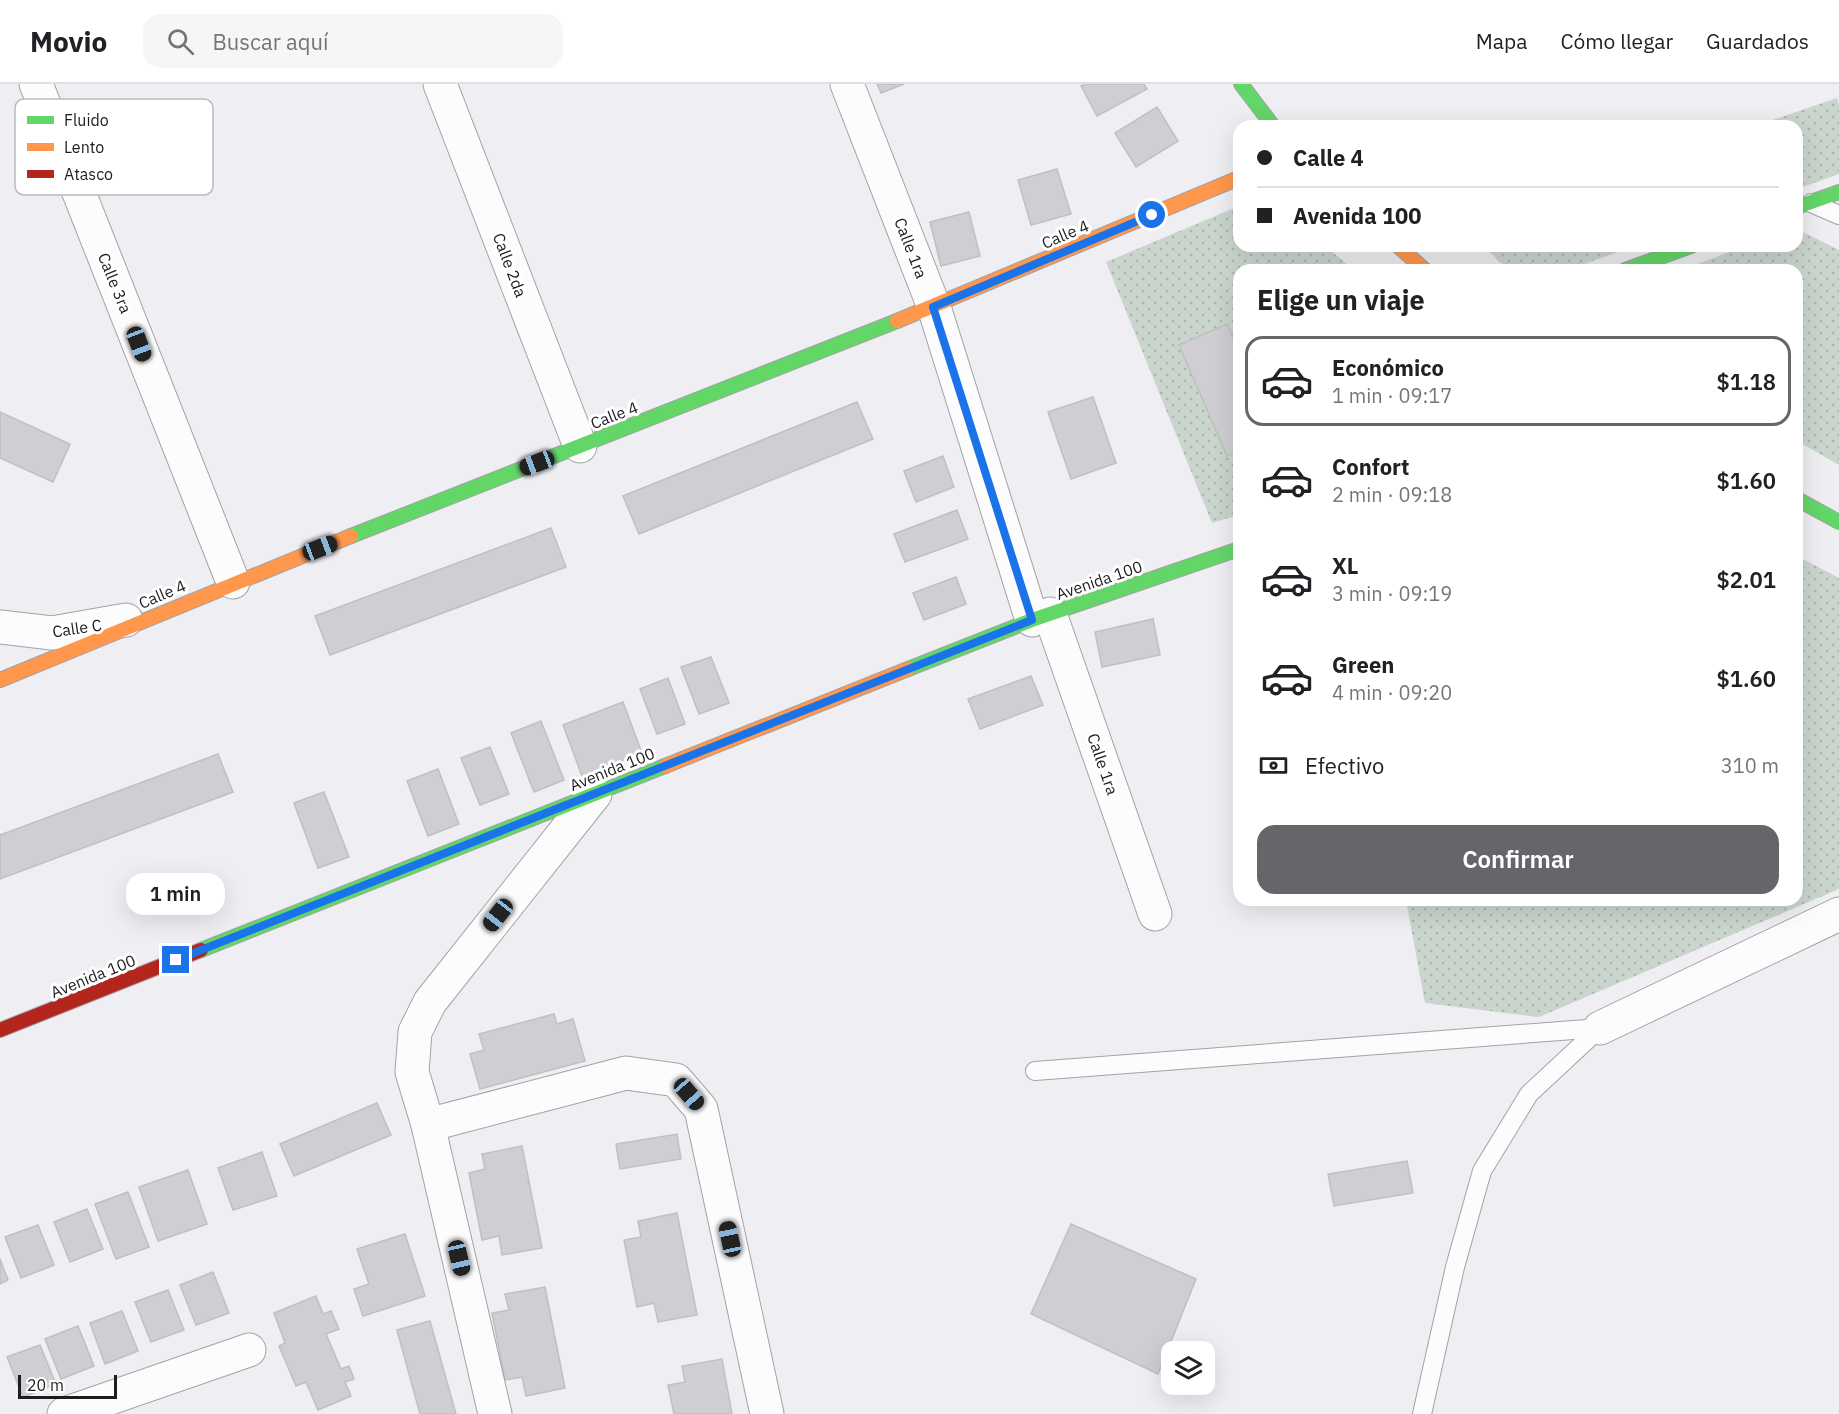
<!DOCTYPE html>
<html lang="es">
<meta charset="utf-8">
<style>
:root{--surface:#fff;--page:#f6f6f6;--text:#202124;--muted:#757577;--line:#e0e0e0;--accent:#66666a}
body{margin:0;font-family:"IBM Plex Sans",sans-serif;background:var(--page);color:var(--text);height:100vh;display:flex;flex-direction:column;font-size:22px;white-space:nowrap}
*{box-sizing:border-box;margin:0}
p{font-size:20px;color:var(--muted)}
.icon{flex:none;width:33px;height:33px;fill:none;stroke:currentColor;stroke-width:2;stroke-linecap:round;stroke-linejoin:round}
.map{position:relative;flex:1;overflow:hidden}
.sheet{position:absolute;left:1233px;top:180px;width:570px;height:642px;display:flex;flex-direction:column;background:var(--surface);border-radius:18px;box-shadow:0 6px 24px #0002}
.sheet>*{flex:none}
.top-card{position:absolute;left:1233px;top:36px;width:570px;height:132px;border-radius:18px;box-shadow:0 6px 24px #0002;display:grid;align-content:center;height:132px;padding:0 24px;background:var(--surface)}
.fabs{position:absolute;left:1161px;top:1257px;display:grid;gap:12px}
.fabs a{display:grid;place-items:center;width:54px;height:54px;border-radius:12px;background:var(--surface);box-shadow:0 6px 24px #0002;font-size:30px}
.scale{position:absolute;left:18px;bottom:15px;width:99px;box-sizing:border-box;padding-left:6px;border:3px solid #1d1d20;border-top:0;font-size:16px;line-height:21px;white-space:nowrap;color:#1d1d20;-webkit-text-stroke:4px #fff;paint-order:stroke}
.end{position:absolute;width:27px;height:27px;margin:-14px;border:8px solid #1a73e8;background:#fff;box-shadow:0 0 0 3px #fff}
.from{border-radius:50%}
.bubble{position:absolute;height:42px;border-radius:18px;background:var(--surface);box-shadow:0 6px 24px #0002;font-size:20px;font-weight:600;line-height:42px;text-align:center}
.car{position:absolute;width:18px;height:36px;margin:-18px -9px;border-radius:8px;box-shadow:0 0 4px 2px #0007;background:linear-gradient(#222 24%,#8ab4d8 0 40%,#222 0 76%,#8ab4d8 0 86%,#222 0)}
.top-card b{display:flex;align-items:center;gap:21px;height:57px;font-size:22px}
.top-card b+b{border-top:2px solid var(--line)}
.top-card i{width:15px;height:15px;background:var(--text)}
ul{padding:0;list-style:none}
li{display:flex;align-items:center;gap:18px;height:90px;margin:0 12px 9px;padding:0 12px;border:3px solid transparent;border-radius:18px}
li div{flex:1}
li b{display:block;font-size:22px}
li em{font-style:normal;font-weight:600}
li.active{border-color:var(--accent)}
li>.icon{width:54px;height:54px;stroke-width:1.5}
h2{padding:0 24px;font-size:27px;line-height:72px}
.pay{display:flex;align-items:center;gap:15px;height:66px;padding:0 24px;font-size:22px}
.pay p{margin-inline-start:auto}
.cta{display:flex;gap:12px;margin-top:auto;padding:12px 24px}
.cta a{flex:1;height:69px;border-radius:18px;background:var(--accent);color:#fff;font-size:24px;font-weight:600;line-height:69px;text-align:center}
header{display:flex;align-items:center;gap:36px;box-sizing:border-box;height:84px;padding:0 30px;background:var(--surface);border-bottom:2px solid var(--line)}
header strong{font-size:28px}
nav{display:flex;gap:33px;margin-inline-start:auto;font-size:21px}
.search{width:420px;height:54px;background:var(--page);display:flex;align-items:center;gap:15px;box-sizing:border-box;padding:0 21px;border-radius:18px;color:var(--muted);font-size:22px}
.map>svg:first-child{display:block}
.grass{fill:url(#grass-dots)}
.building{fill:#cfcfd3;stroke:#c0c0c3;stroke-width:1.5}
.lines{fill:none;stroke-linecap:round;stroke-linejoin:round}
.lane-casing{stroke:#a3a3a6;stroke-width:20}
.street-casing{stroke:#a3a3a6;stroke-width:35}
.fast-casing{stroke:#a3a3a6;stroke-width:16}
.slow-casing{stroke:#a3a3a6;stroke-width:16}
.jam-casing{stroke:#a3a3a6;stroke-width:16}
.lane{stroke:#fcfcfd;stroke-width:18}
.street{stroke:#fcfcfd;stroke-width:33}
.fast{stroke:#63d668;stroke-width:14}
.slow{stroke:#ff974d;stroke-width:14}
.jam{stroke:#b3261e;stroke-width:14}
.route{stroke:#1a73e8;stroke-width:8}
.labels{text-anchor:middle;stroke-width:6;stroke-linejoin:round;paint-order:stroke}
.street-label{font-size:16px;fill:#1d1d20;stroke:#fff}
.key{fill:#fff;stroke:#bbbbbc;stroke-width:1.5}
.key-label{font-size:16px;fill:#1d1d20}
</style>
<header>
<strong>Movio</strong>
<div class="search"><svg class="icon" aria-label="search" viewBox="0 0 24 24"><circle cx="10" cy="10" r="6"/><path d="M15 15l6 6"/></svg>Buscar aquí</div>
<nav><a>Mapa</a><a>Cómo llegar</a><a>Guardados</a></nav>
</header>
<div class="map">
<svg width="1839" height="1330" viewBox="0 0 1839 1330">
<defs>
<pattern id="grass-dots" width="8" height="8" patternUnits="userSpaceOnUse" patternTransform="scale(1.5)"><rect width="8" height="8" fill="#cad5cd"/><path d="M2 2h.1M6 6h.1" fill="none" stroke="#adb6b0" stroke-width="1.8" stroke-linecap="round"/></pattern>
</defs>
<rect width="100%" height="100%" fill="#eeeef3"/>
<g class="grass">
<path d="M1837 14 1839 21V90L1797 105V42H1755Z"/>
<path d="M1239 122V162H1325L1354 186H1239V431L1212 439 1106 178Z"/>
<path d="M1797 145 1839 166V381L1797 357V186H1682L1745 162H1797Z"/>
<path d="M1485 162H1635L1567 186H1515L1499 178Z"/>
<path d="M1797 472 1839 494V805L1539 933 1425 919 1406 816H1797Z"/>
</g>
<g class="building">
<path d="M877 0H904L881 9Z"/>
<path d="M1086 0H1144L1147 5 1097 32 1081 2Z"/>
<path d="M1157 23 1178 57 1136 83 1115 49Z"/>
<path d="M1057 85 1071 130 1031 141 1018 96Z"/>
<path d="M969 128 980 172 941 182 930 138Z"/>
<path d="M1227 240 1239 267V367L1227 372 1179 261Z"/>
<path d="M1093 313 1116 379 1071 395 1048 328Z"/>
<path d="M857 318 873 355 639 450 623 412Z"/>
<path d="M0 328 70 360 53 398 0 374Z"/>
<path d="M943 372 954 403 916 418 904 387Z"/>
<path d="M957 426 968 455 905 478 894 450Z"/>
<path d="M551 444 566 483 330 571 315 532Z"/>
<path d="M956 493 966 520 924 536 913 509Z"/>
<path d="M1153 535 1160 571 1102 583 1095 548Z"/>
<path d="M711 573 729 619 699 630 681 583Z"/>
<path d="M1031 592 1043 621 980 645 968 615Z"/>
<path d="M668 594 685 640 657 650 640 605Z"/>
<path d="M623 618 642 669 582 692 563 641Z"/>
<path d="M541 637 564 696 534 708 511 649Z"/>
<path d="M490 663 509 710 480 721 461 674Z"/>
<path d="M218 670 233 708 0 795V751Z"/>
<path d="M438 685 459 740 428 752 407 697Z"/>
<path d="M324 708 349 773 318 784 294 719Z"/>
<path d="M554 930 557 940 573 935 585 977 480 1005 470 970 484 966 479 950Z"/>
<path d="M377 1019 391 1051 294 1092 280 1060Z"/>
<path d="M677 1050 681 1075 620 1085 616 1060Z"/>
<path d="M522 1062 542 1164 502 1171 499 1152 482 1156 469 1089 485 1085 482 1070Z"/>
<path d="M262 1068 277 1112 233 1126 218 1084Z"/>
<path d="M1407 1077 1413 1109 1334 1122 1328 1090Z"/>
<path d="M188 1086 207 1140 158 1157 139 1103Z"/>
<path d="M128 1108 149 1163 116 1175 95 1120Z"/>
<path d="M87 1125 103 1165 70 1178 54 1138Z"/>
<path d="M677 1129 697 1231 658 1238 654 1219 637 1223 624 1156 641 1153 638 1137Z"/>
<path d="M1071 1140 1196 1195 1158 1290 1031 1230Z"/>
<path d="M38 1141 54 1181 21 1194 5 1153Z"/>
<path d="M405 1150 425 1212 363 1232 354 1205 369 1200 357 1165Z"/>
<path d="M0 1175 8 1196 0 1200Z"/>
<path d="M213 1188 229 1229 196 1241 180 1201Z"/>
<path d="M545 1203 565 1304 526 1312 522 1293 505 1296 492 1229 509 1226 505 1210Z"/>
<path d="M168 1206 184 1246 151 1258 135 1218Z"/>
<path d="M316 1212 323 1230 331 1227 339 1245 326 1250 341 1285 349 1282 354 1295 345 1298 351 1312 318 1326 306 1298 296 1302 279 1262 285 1259 274 1229Z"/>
<path d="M122 1227 138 1267 105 1280 90 1239Z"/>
<path d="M430 1237 456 1330H420L397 1246Z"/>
<path d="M78 1242 94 1282 61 1295 45 1255Z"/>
<path d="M40 1261 56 1300 23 1313 7 1273Z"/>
<path d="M722 1275 732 1330H674L668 1301 685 1298 682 1282Z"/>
</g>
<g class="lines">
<defs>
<g id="lane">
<path d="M1811 119 1839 131"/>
<path d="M1035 987 1600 944"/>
<path d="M1422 1330 1455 1183 1482 1087 1529 1010 1600 944"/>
</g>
<g id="street">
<path d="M36 0 233 498"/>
<path d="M440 0 580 362"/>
<path d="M847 0 934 223 1032 536"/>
<path d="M1050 530 1155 830"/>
<path d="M0 543 52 549 126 536"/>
<path d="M1600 944 1839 830"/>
<path d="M428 1041 626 989 676 996 701 1025 767 1330"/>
<path d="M64 1330 249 1266"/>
<path d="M495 1330 428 1041 412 988 415 948 430 918 595 710"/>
</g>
<g id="fast">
<path d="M1241 0 1273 42"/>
<path d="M1797 123 1839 108"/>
<path d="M1625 186 1691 162"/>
<path d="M1797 415 1839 438"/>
<path d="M351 452 897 237"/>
<path d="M908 585 1032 536 1239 465"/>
<path d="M201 866 665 682"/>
</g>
<g id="slow">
<path d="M1398 162 1425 186"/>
<path d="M897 237 1239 94"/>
<path d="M0 596 351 452"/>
<path d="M665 682 908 585"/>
</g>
<path id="jam" d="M0 946 201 866"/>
</defs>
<use href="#lane" class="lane-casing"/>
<use href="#street" class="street-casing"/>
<use href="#fast" class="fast-casing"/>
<use href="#slow" class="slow-casing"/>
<use href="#jam" class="jam-casing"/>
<use href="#lane" class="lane"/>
<use href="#street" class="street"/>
<use href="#fast" class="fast"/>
<use href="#slow" class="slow"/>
<use href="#jam" class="jam"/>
</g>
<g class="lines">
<path class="route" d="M176 876 1032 536 933 223 1152 131"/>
</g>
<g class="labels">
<g class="street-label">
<text transform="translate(1065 150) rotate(-23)" y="6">Calle 4</text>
<text transform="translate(911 164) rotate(69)" y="6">Calle 1ra</text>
<text transform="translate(510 181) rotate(69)" y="6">Calle 2da</text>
<text transform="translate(115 199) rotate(68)" y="6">Calle 3ra</text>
<text transform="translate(614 331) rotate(-21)" y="6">Calle 4</text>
<text transform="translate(1099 496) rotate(-19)" y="6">Avenida 100</text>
<text transform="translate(162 510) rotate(-23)" y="6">Calle 4</text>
<text transform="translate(77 544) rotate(-8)" y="6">Calle C</text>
<text transform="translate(1103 680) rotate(71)" y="6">Calle 1ra</text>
<text transform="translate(612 685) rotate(-22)" y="6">Avenida 100</text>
<text transform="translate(93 892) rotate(-22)" y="6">Avenida 100</text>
</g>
</g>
<rect x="15" y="15" width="198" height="96" rx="9" class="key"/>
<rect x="27" y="32" width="27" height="8" fill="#63d668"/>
<rect x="27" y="59" width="27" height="8" fill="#ff974d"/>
<rect x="27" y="86" width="27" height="8" fill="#b3261e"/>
<g class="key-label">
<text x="64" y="42">Fluido</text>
<text x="64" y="69">Lento</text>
<text x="64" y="96">Atasco</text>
</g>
</svg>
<div class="fabs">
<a><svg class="icon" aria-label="layers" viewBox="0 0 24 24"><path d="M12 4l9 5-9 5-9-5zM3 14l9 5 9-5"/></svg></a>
</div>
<div class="scale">20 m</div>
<i class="end from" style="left:1152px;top:131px"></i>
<i class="end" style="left:176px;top:876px"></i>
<div class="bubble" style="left:126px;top:789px;width:99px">1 min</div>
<i class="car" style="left:139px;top:260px;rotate:159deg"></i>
<i class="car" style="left:537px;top:379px;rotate:249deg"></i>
<i class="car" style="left:320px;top:464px;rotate:69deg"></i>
<i class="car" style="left:498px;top:831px;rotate:218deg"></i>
<i class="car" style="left:689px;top:1010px;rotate:139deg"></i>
<i class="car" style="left:730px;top:1155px;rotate:348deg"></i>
<i class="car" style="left:459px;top:1174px;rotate:167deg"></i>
<div class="top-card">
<b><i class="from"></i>Calle 4</b>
<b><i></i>Avenida 100</b>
</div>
<section class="sheet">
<h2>Elige un viaje</h2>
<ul>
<li class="active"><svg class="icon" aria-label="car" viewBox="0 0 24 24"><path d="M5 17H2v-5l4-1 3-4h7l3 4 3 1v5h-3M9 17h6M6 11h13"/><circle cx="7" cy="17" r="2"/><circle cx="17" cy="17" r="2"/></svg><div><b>Económico</b><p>1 min · 09:17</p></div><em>$1.18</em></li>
<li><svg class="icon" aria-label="car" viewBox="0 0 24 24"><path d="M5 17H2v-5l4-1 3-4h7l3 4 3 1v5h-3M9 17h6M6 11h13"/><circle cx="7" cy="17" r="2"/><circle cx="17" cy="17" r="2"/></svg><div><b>Confort</b><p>2 min · 09:18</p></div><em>$1.60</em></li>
<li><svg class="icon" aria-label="car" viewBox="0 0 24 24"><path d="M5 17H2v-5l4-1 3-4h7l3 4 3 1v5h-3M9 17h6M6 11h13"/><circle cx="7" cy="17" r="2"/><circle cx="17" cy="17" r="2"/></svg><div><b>XL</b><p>3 min · 09:19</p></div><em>$2.01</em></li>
<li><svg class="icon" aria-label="car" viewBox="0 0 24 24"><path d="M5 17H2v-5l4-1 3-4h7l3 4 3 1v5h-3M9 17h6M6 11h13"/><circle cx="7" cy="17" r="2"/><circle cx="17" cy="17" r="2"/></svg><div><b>Green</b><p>4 min · 09:20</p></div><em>$1.60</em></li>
</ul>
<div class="pay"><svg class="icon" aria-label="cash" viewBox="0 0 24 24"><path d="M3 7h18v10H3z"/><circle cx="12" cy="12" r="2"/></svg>Efectivo<p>310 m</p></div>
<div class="cta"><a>Confirmar</a></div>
</section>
</div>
